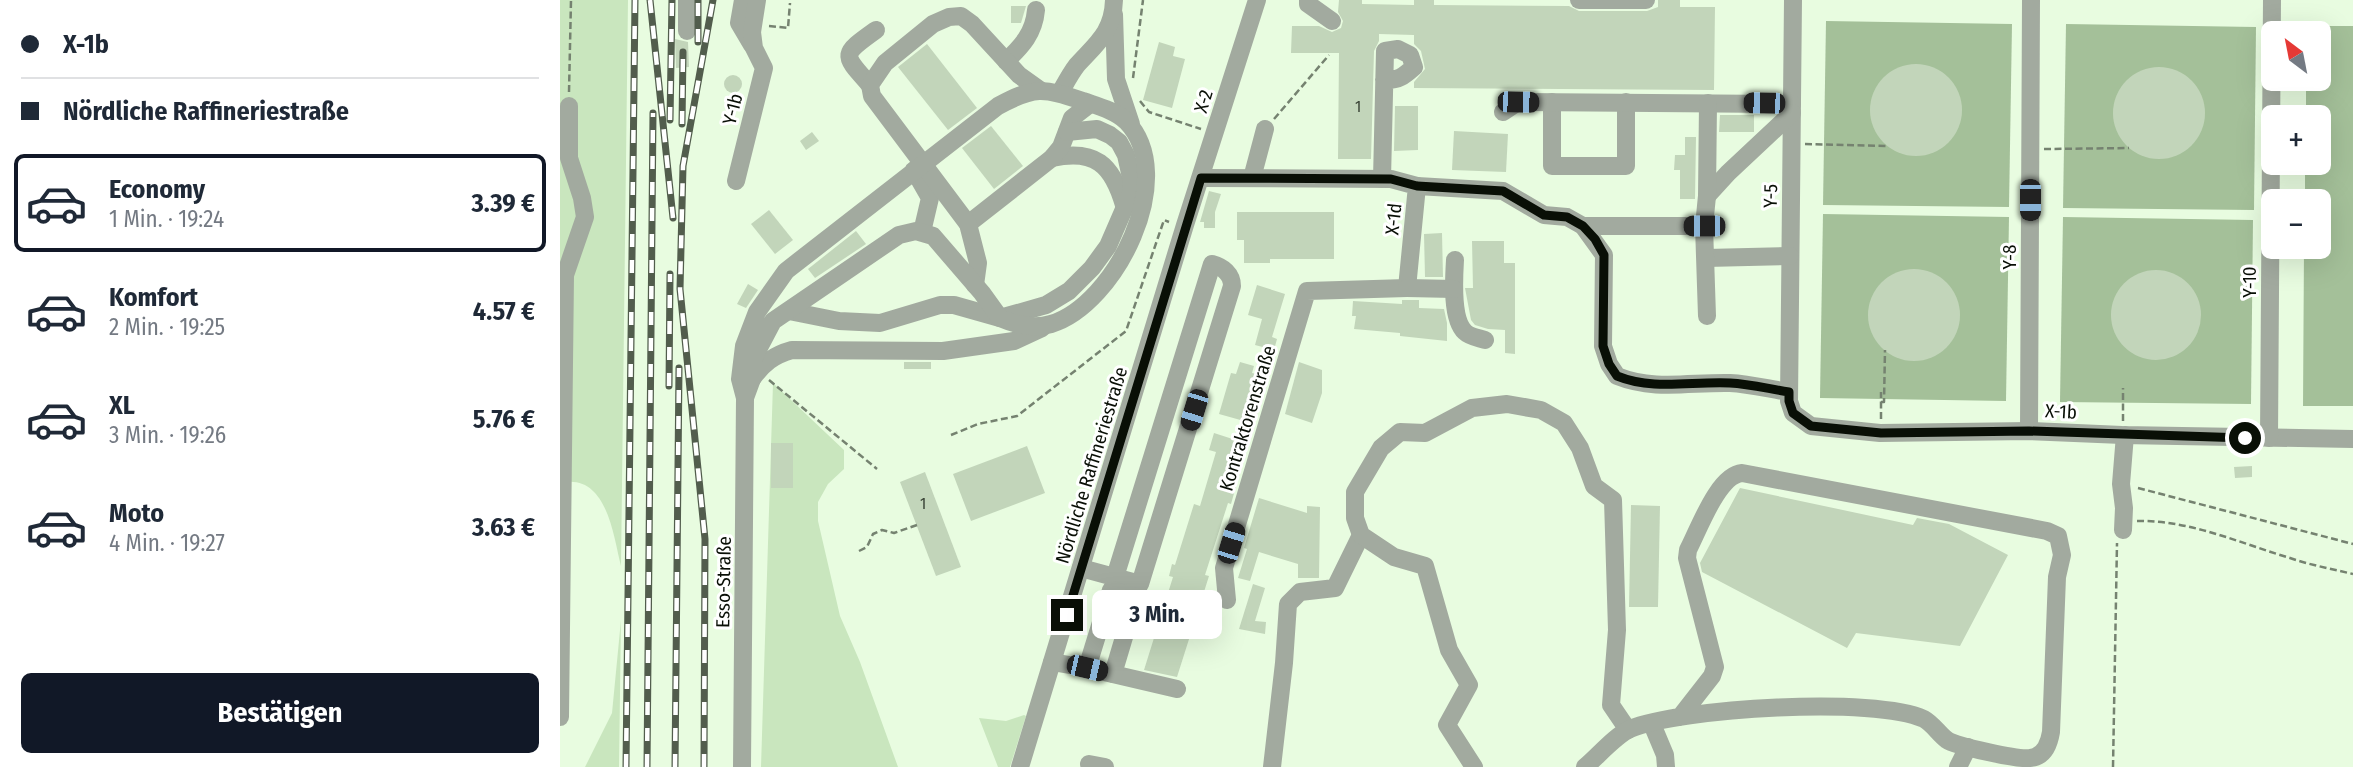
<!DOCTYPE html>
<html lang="de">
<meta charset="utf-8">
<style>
:root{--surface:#fff;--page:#f6f6f7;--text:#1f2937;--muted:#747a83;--line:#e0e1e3;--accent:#111827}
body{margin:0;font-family:"Fira Sans Condensed",sans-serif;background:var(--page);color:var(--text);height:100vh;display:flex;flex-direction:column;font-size:26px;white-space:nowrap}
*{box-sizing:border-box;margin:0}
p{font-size:23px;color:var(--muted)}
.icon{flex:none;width:38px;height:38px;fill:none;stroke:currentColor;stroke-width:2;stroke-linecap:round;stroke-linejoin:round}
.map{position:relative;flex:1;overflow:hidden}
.panel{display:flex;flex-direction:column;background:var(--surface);width:560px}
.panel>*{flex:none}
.banner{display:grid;align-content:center;height:154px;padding:0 21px;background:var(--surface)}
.needle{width:46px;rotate:328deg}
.tools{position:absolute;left:1701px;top:21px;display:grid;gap:14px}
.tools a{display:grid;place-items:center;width:70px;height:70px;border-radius:10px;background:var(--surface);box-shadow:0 7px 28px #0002;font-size:35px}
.end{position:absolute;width:32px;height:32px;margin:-16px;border:9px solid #090f06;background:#fff;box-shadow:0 0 0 4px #fff}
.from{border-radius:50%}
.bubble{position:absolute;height:49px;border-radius:10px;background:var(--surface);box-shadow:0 7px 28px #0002;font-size:23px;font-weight:700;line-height:49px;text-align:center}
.car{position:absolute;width:21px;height:42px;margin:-21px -10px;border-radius:9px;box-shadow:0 0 5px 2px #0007;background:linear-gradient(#222 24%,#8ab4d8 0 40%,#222 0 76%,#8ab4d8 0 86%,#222 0)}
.banner b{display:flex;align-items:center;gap:24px;height:66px;font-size:26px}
.banner b+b{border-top:2px solid var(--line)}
.banner i{width:18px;height:18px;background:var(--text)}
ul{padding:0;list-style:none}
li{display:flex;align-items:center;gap:21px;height:98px;margin:0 14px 10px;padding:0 7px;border:4px solid transparent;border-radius:10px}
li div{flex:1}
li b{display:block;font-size:26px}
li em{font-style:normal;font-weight:700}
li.current{border-color:var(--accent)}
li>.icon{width:63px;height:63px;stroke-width:1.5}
.action{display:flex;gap:14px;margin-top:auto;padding:14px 21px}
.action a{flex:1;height:80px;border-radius:10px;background:var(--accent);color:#fff;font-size:28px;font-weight:700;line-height:80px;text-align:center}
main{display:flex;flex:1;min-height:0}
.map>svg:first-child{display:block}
.green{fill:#c9e6be}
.water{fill:#a4c099}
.building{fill:#c2d5ba}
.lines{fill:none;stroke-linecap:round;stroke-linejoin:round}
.path{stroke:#758270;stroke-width:2.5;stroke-dasharray:7 3.5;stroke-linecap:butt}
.minor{stroke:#a2aa9f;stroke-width:18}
.rail-casing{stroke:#525d4d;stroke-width:7}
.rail{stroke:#fff;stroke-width:4.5;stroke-dasharray:13;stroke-linecap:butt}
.route{stroke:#090f06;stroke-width:9}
.labels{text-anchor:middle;stroke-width:6;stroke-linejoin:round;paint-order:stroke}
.number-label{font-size:16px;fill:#374033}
.street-label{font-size:19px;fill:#090f06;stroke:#fff}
</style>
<main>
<section class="panel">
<div class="banner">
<b><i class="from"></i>X-1b</b>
<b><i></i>Nördliche Raffineriestraße</b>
</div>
<ul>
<li class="current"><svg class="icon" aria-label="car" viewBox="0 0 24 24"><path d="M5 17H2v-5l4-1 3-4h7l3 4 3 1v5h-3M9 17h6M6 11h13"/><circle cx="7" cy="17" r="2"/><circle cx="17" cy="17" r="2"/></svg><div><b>Economy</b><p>1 Min. · 19:24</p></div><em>3.39 €</em></li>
<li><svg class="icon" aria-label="car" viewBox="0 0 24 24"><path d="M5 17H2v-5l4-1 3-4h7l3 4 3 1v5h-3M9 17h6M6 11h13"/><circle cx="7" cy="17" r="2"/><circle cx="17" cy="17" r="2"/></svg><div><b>Komfort</b><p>2 Min. · 19:25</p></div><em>4.57 €</em></li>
<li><svg class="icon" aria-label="car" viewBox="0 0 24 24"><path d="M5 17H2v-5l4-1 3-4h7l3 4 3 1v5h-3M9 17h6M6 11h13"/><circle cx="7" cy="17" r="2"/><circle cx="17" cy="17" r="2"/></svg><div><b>XL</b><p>3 Min. · 19:26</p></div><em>5.76 €</em></li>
<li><svg class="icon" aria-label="car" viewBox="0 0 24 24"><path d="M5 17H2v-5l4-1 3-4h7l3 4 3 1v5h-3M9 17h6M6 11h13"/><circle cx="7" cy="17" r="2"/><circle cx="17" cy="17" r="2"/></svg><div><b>Moto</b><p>4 Min. · 19:27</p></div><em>3.63 €</em></li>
</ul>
<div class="action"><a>Bestätigen</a></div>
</section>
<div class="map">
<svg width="1793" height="767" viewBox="0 0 1793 767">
<rect width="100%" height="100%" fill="#e8fce0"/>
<g class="green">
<path d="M0 0H68L61 566C53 535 47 472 0 483Z"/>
<path d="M213 383 284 450V469L268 484 258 502V521L280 616 300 662 338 767H201Z"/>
<path d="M61 620 59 767H25L52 713Z"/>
<path d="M464 715 466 716 450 767H438L419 718 446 721Z"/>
</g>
<g class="water">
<path d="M1266 21 1452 24 1449 207 1263 205Z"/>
<path d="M1506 24 1696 27 1694 210 1503 208Z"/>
<path d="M1747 26H1793V406H1743L1744 247H1759V201H1745V163H1759V117H1746V79H1759V33H1747Z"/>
<path d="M1263 214 1449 217 1446 401 1260 398Z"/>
<path d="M1503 217 1693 220 1691 404 1500 402Z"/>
</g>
<g class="building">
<path d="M779 0H802V4L854 5V0H874V5L1009 6 1019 11H1087L1098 7V0H1120V7H1155L1154 90 854 88V82L865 69 861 51 854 44V35L819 34V41L814 51 811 159H778L779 53H731L732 26H759L772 32 781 28 783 21 778 12Z"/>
<path d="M451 6H466L461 23H451Z"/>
<path d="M115 39 128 42 129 67 116 68Z"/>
<path d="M599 42 615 47 613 56 625 59 612 108 583 100Z"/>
<path d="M367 44 417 108 388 130 338 67Z"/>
<circle cx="1356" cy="110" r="46"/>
<circle cx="1599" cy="113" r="46"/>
<circle cx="173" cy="84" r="9"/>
<path d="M835 106H858V150L834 151Z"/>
<path d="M1160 115H1194V132H1159Z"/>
<path d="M431 126 463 166 434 189 402 148Z"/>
<path d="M894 131 948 134 946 172 892 170Z"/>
<path d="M252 132 259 141 246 150 240 141Z"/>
<path d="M1125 137H1136L1135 199H1120V170H1114L1115 155H1125Z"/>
<path d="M649 191 661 194 655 212V228H644V222H640Z"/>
<path d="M209 210 233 240 215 254 191 224Z"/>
<path d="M677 212H774V259H710V263H684V240H677Z"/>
<path d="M296 231 306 244 255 278 248 269Z"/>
<path d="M882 233 883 277H865L864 234Z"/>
<path d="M912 241H944V263H955V354L945 353V330L928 329 915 325 911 320 905 288H913Z"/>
<circle cx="1354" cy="315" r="46"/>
<circle cx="1596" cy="315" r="45"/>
<path d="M188 284 198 290 186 308 177 304Z"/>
<path d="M697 285 725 294 712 337 717 339 714 350 695 345 702 319 688 315Z"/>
<path d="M842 300H859V308L884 309 887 323V341L840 336V333L794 329 796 316H792L793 301 842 304Z"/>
<rect x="344" y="362" width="27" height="7"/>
<path d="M680 362 694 366 692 373 705 376 699 402 692 400 687 419 685 418 684 421 659 414 671 373 676 374Z"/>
<path d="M739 362 762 370V393L752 423 725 414Z"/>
<path d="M654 433 688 444 671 504 668 503 645 575 649 576 617 677 584 670 613 577 609 576 612 564 615 565 634 504 640 506 656 452 649 450Z"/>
<rect x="211" y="443" width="22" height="45"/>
<path d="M467 446 485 493 411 521 393 474Z"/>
<path d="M1692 466V477L1675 478 1674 467Z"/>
<path d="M365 472 401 567 376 576 340 482Z"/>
<path d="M1180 488 1353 525 1357 518 1389 524 1448 555 1400 646 1296 633 1287 648 1142 572 1140 563Z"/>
<path d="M699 498 747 513V506L760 507 759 578H738V564L699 552 690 581 678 578 687 549 684 548Z"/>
<path d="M1071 505 1100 506 1098 607H1069Z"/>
<path d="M693 584 705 588 695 621 706 622 705 634 679 629Z"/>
</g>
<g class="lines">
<g class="path">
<path d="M209 26 228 28 230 3"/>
<path d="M573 78 583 0"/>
<path d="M9 92 11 0"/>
<path d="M580 101 589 112 641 129"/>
<path d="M714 119 769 55"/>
<path d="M1245 144 1326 146"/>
<path d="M1484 149 1569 148"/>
<path d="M209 380 317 469"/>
<path d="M1321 402H1324L1325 350"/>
<path d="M1321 419V392"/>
<path d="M1563 421V388"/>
<path d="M391 435 418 424 457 416 566 331 604 220 609 222"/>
<path d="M1578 488 1793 544"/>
<path d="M1577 521C1631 520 1679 543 1730 558 1750 565 1772 569 1793 574"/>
<path d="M299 551 307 547 313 534 322 530 334 533 357 525"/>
<path d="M1553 767 1557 543"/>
</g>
<g class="minor">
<path d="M127 0V31"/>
<path d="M183 0 179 23 192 45"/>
<path d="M748 0V4L772 21"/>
<path d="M1019 0H1086"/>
<path d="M1233 0 1229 401 1233 413 1251 426 1320 433 1469 431 1562 435 1793 439"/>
<path d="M554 14 556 79 571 124"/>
<path d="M446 61C462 46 474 33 476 10"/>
<path d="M310 85C282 54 281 55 316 30"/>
<path d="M500 93C505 84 510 74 517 65 537 43 553 32 554 0"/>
<path d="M992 102V166H1066V102"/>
<path d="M943 112 958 102 1232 104"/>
<path d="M492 158C535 149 552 164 564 205"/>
<path d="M354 170 370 198 362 232"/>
<path d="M641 178 831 179 857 186 847 288 747 291 664 568 667 600"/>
<path d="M692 178 705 129"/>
<path d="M822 179 825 51 838 49 850 55 854 67C844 76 838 81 824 80"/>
<path d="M176 181 204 68 194 48 192 32 197 0"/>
<path d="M857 186 943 191 984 215 1007 217 1023 226 1044 255 1043 346 1049 364 1057 376C1094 391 1131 382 1170 383 1190 384 1209 389 1229 392"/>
<path d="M1147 196 1168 173 1232 113"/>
<path d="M408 224 492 158 501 147 512 118 530 104"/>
<path d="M1023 226H1144"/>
<path d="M1146 258 1230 256"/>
<path d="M895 260C894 277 891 319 905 332 910 337 919 338 925 340"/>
<path d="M415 285 418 263 408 224 312 96 310 85 325 63 373 24 389 17 401 16 412 24 459 75 480 90"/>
<path d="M847 288 894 289"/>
<path d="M229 311 279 321 320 323 380 305H394L440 318 486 305 509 291 532 268 548 246 571 193 572 182 566 155 559 142 550 135 537 129 507 132"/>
<path d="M1147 316 1144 226 1147 196 1148 103"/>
<path d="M192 379C203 363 214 355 232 350L383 351 454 341 482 328"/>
<path d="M1469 431 1471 0"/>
<path d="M1709 438 1712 0"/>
<path d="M1563 530 1564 508 1561 484 1565 435"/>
<path d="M521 568 580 584 672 286C672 274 663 267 652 264L555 577"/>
<path d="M492 662 527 668 617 689"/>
<path d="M527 668 551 590 576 597 553 674"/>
<path d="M0 717 5 275 25 217 22 198 9 158V106"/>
<path d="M1092 724 1105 755 1106 767"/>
<path d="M529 764 545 767"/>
<path d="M182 767 185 398 180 379 184 346 197 312 226 271 438 106C475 86 483 88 523 101 537 106 554 110 566 121 620 176 555 305 491 324 474 329 456 325 440 318L422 293 373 236 356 231 339 235 213 321 192 361V379L185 398"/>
<path d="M460 767 625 225 697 0"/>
<path d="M712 767 724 663 728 604 740 592 775 588 801 535"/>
<path d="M914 767 887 725 909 685 889 650 865 566 834 557 801 535 795 518V492L821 448 840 432 865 433 912 408 947 404 981 410 1004 423 1020 448 1034 486 1053 500 1057 630 1051 705 1068 730"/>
<path d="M1025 767C1037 757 1056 735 1070 729 1119 708 1316 696 1364 719 1373 724 1379 734 1387 740 1396 746 1459 760 1470 758 1484 757 1489 744 1491 732L1497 577 1502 555 1498 536 1487 531 1182 473C1158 475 1139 529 1128 550L1127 558 1155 667 1152 676 1120 717"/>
<path d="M1398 767 1408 747"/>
</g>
<defs>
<g id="rail">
<path d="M90 0 113 218"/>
<path d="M138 42V0"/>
<path d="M110 120 112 0"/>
<path d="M122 124 123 52"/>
<path d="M109 386 110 274"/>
<path d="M66 767 75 0"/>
<path d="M87 767 93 113"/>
<path d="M115 767 119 368"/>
<path d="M144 767 145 539 120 289 123 166 153 0"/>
</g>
</defs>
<use href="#rail" class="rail-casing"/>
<use href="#rail" class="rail"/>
</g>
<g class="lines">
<path class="route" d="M507 615 641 178 831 179 857 186 943 191 984 215 1007 217 1023 226 1035 239 1044 255 1043 346 1049 364 1057 376C1094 391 1131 381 1170 383 1190 384 1209 389 1229 392V401L1233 413 1251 426 1321 433 1469 431 1685 438"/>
</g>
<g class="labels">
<g class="number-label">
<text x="798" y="112">1</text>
<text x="363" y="509">1</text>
</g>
<g class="street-label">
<text transform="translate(643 101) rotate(-73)" y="7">X-2</text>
<text transform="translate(172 109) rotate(-76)" y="7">Y-1b</text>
<text transform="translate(1210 196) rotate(-89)" y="7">Y-5</text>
<text transform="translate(833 219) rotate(-84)" y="7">X-1d</text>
<text transform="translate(1449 257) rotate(-90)" y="7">Y-8</text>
<text transform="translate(1689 282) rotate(-90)" y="7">Y-10</text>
<text transform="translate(1501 411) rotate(3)" y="7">X-1b</text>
<text transform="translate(687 418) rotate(-73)" y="7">Kontraktorenstraße</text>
<text transform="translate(531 465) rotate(-73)" y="7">Nördliche Raffineriestraße</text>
<text transform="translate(163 582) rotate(-89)" y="7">Esso-Straße</text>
</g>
</g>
</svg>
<div class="tools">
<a><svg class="needle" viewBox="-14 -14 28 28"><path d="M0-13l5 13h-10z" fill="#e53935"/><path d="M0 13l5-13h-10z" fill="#747a83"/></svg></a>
<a>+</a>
<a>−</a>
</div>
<i class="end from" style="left:1685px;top:438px"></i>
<i class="end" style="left:507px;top:615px"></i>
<div class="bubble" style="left:532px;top:590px;width:130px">3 Min.</div>
<i class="car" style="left:958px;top:102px;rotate:91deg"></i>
<i class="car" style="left:1204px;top:103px;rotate:271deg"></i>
<i class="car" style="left:1470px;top:200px;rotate:180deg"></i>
<i class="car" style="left:1144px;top:226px;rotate:270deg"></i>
<i class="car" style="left:634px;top:410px;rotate:197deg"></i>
<i class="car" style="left:671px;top:543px;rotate:17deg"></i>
<i class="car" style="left:527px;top:668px;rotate:103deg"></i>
</div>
</main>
